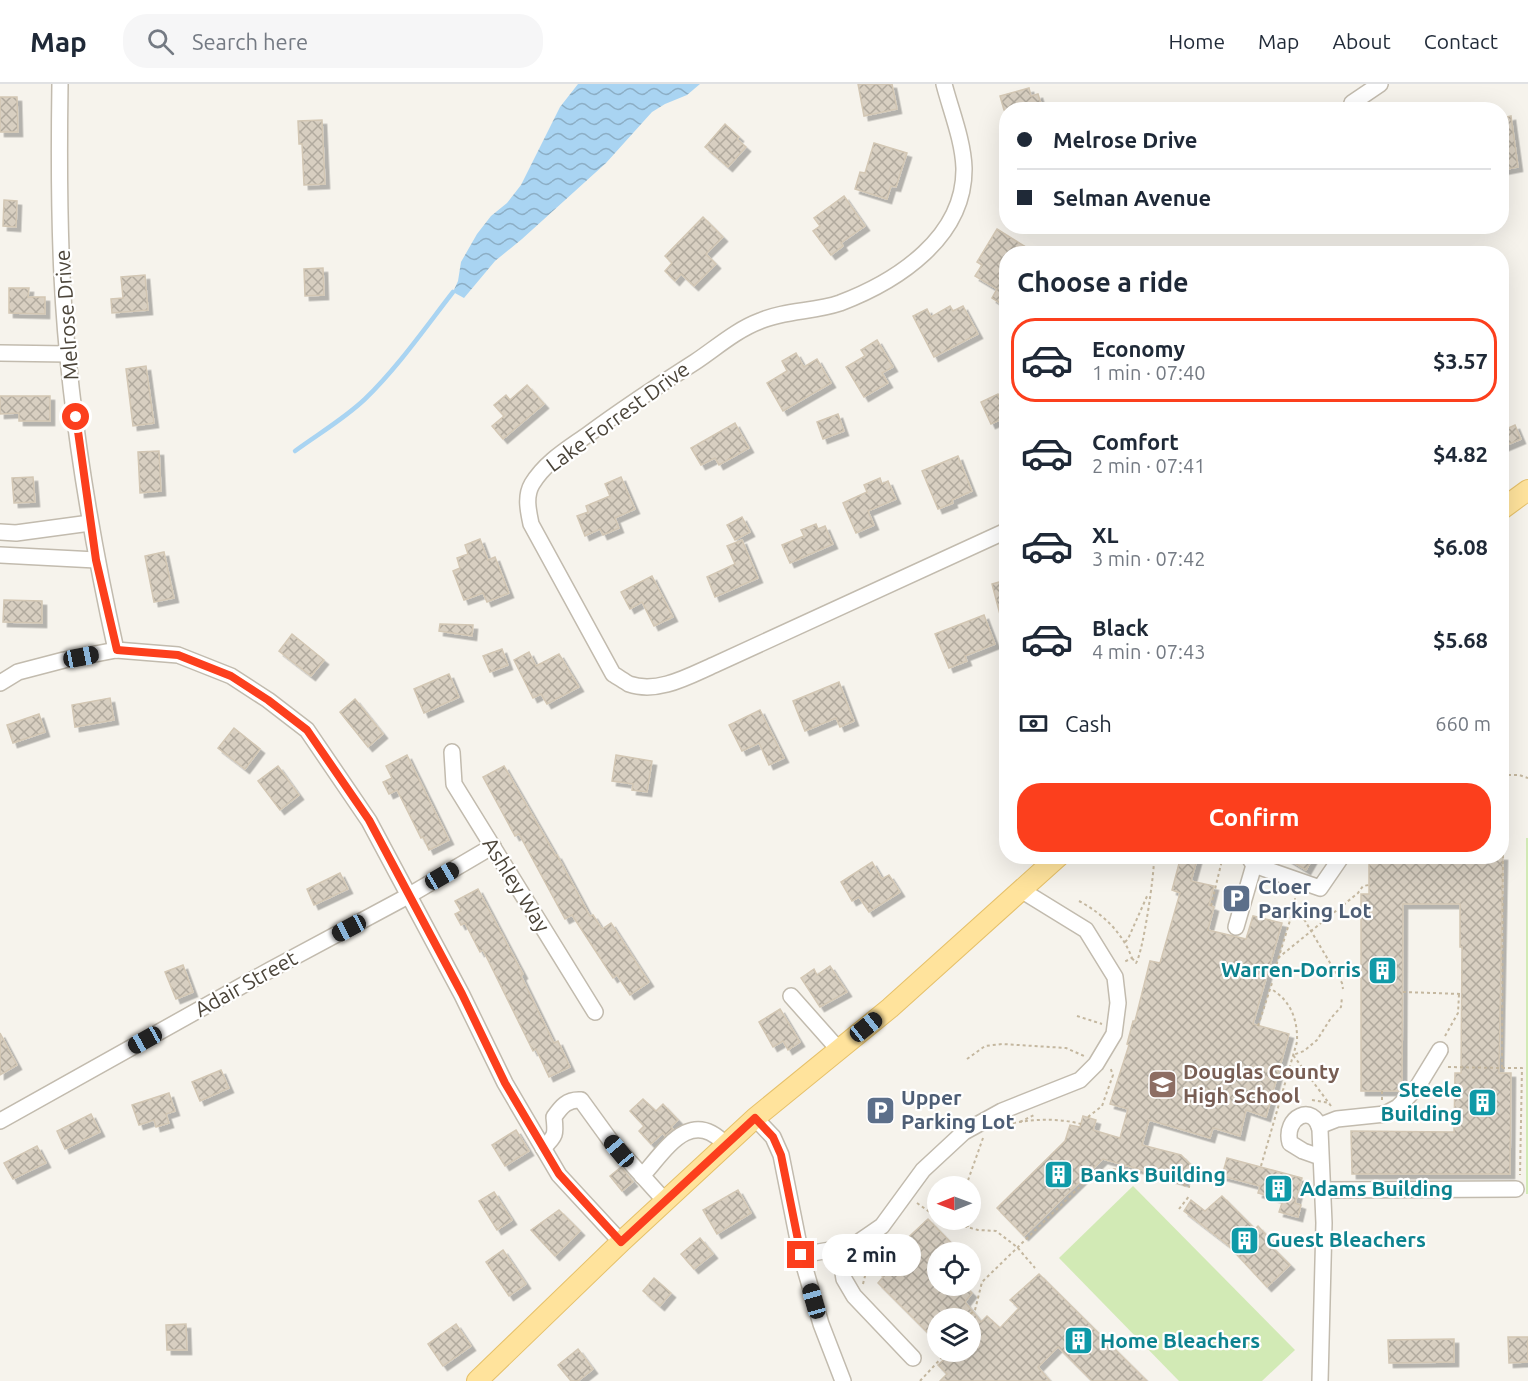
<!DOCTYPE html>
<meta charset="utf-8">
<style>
:root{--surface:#fff;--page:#f6f6f7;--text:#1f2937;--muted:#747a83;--line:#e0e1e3;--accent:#fc3f1d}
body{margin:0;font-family:Ubuntu,sans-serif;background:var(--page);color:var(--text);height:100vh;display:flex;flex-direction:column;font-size:22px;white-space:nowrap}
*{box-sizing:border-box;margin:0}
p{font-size:20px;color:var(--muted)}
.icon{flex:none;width:33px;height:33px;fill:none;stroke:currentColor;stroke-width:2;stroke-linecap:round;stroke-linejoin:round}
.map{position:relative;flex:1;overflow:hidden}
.panel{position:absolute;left:999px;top:162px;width:510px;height:618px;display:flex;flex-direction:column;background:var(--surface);border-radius:24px;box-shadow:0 6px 24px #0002}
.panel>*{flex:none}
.hud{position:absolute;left:999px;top:18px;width:510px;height:132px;border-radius:24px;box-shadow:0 6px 24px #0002;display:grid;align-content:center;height:132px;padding:0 18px;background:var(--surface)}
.needle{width:39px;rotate:269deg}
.fabs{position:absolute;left:927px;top:1092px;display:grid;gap:12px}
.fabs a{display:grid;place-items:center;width:54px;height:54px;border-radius:50%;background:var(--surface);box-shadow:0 6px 24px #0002;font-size:30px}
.end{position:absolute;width:27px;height:27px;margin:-14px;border:8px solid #fc3f1d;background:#fff;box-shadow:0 0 0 3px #fff}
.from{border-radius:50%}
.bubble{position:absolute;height:42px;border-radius:21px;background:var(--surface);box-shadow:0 6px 24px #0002;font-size:20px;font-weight:700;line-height:42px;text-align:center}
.car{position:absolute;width:18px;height:36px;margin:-18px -9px;border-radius:8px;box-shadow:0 0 4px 2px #0007;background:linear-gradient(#222 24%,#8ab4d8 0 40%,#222 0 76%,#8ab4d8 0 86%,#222 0)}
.hud b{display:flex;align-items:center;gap:21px;height:57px;font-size:22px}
.hud b+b{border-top:2px solid var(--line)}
.hud i{width:15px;height:15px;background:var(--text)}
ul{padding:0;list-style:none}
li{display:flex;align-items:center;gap:18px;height:84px;margin:0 12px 9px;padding:0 6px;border:3px solid transparent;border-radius:24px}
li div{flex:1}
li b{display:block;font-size:22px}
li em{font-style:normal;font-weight:700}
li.selected{border-color:var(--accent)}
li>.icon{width:54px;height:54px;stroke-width:1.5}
h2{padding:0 18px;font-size:27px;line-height:72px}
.pay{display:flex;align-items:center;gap:15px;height:66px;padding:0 18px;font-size:22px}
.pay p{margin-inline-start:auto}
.action{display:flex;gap:12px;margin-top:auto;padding:12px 18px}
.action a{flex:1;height:69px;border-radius:24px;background:var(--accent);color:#fff;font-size:24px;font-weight:700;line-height:69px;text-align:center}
header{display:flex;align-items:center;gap:36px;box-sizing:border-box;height:84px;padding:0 30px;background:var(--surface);border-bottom:2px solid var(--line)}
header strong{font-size:28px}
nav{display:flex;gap:33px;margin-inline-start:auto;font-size:21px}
.search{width:420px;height:54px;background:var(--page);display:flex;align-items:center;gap:15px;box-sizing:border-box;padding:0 21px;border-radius:24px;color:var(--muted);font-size:22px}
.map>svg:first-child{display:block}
.green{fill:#d2eab5}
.water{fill:url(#water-waves)}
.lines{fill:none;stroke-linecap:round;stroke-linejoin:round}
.stream{stroke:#a9d4f2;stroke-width:4.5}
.building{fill:url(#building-cross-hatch);stroke:#d3c7b4;stroke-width:1.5;filter:url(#shadow)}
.minor-casing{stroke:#c2bbae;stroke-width:18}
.major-casing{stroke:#e6c16a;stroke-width:22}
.path{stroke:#c4b79f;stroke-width:2;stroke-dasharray:3 3;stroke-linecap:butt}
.minor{stroke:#fff;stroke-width:15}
.major{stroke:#ffe39c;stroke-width:20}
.route{stroke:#fc3f1d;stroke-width:8}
.labels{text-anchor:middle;stroke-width:4.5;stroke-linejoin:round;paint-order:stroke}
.street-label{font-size:21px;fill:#4b4439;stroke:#fff}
.service-label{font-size:21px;font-weight:bold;fill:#4e5e75;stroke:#fff;text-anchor:start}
.culture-label{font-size:21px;font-weight:bold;fill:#0d838f;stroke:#fff;text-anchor:start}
.education-label{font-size:21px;font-weight:bold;fill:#785e54;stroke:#fff;text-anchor:start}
</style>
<header>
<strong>Map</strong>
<div class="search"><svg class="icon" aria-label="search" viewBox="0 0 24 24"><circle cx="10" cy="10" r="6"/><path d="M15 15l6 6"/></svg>Search here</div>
<nav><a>Home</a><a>Map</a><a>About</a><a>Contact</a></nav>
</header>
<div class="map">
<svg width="1528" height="1297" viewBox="0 0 1528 1297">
<defs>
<pattern id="water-waves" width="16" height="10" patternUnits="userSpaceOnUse" patternTransform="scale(1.5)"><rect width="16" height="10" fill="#a9d4f2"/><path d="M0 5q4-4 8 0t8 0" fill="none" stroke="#8caec5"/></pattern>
<pattern id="building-cross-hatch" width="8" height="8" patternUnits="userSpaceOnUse" patternTransform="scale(1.5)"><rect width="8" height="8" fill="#d8cfc1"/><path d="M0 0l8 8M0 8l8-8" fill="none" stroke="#b1aa9e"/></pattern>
<filter id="shadow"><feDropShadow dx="4.5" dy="4.5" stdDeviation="0" flood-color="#0004"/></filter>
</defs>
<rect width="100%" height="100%" fill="#f6f3ec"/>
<g class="green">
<rect x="1526" y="754" width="2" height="356"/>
<path d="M1133 1102 1295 1266 1262 1297H1179L1059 1174Z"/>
</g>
<path class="water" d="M578 0H700L687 11 665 20 652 28 606 79 522 155 495 177 464 214 453 208 458 197 461 178 477 150 491 132 507 119 521 101 560 23Z"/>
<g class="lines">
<path class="stream" d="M295 367C318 350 344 335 365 315 398 283 425 244 453 208"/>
</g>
<g class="building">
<path d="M858 0H892L897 25 864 32Z"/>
<path d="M1029 4 1031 12 1038 10 1043 26H1004L1000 12Z"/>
<path d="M0 13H17L18 48H0Z"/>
<path d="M1511 32 1518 83 1502 86V34Z"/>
<path d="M322 36 325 100 304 101 302 60H299L298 37Z"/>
<path d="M725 40 739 53 737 55 746 63 728 83 705 63Z"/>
<path d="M874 59 907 69 896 103 891 102 887 115 855 105 860 88 865 89Z"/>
<path d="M844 112 865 142 841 159 843 162 831 171 813 147 820 142 814 134Z"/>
<path d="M4 116 17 117 16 143 3 142Z"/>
<path d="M703 133 723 153 706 170 716 180 694 202 681 190 675 197 665 187 672 179 665 172Z"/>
<path d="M997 145 1037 170H1006V223L992 214 997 205 975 192 982 181 977 178Z"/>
<path d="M323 184 324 211 305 212 304 185Z"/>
<path d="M145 191 148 226 112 229 111 215 123 214 121 193Z"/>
<path d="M9 204H29L28 213H45V230L9 229Z"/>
<path d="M950 222 953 227 963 222 978 250 934 273 913 232 927 225 931 233Z"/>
<path d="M877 256 893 283 882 289 888 299 864 313 846 283 865 272 861 266Z"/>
<path d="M796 269 804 283 817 275 831 299 783 327 767 299 787 287 782 277Z"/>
<path d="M146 282 154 339 133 342 126 285Z"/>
<path d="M527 301 544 320 503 355 492 342 504 332 494 321 506 311 510 316Z"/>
<path d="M998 310 1000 315 1006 312V333L991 340 981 318Z"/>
<path d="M0 312H50V337H19V329L0 330Z"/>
<path d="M838 330 844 347 823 355 817 338Z"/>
<path d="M735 339 749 364 719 381 715 374 701 381 691 364Z"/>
<path d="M1515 341 1521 355 1502 363V347Z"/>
<path d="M159 367 161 407 140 409 138 368Z"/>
<path d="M958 372 972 407 952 416 953 419 938 425 922 387Z"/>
<path d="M33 393 35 418 14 419 12 394Z"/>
<path d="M621 393 635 425 615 434 619 444 603 451 600 445 585 452 577 432 588 428 586 422 610 412 605 400Z"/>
<path d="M880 394 882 400 888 397 896 415 868 427 874 441 856 449 843 419 867 408 864 401Z"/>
<path d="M742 433 750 448 735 456 727 441Z"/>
<path d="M816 440 818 445 825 442 833 460 790 479 782 461 804 452 801 446Z"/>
<path d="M480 455 488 476 495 473 509 509 487 518 483 509 464 516 453 487 460 484 457 474 468 470 465 461Z"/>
<path d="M742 456 758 494 715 513 707 493 735 480 727 462Z"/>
<path d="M164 468 174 514 154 518 145 472Z"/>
<path d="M652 492 673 533 654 542 642 518 630 525 621 508Z"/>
<path d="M1006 496V541L1003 542 992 500Z"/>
<path d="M4 516 42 517V539L3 538Z"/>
<path d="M984 531 995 560 965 572 967 577 949 584 935 550Z"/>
<path d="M440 540 473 541 472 552 439 547Z"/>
<path d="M292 550 324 576 311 592 279 567Z"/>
<path d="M502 565 508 581 490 588 483 572Z"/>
<path d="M529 568 536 582 559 570 579 603 547 620 541 610 533 614 514 576Z"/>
<path d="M449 590 459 613 424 629 414 605Z"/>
<path d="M839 598 854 637 840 643 836 634 805 647 793 617Z"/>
<path d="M110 614 114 636 75 643 72 621Z"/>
<path d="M355 615 383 650 368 663 340 628Z"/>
<path d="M760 626 784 674 769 681 759 659 742 667 729 641Z"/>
<path d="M39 630 45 648 13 659 7 641Z"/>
<path d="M234 644 260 665 245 685 218 664Z"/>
<path d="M407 671 449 756 429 766 423 753 421 754 397 706 389 710 383 698 392 694 386 682Z"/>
<path d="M616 671 652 677 647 708 632 706 633 700 612 697Z"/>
<path d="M278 682 299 711 280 726 258 697Z"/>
<path d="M504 682 556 772 557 771 590 832 593 831 602 845 611 839 649 898 630 911 617 891 613 894 572 831 565 835 519 750 515 752 483 693Z"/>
<path d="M1181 772H1198L1191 797 1214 802 1209 821 1214 823 1208 846 1246 855 1253 832 1282 839 1253 940 1289 950 1266 1033 1246 1026 1240 1052 1213 1044 1210 1054 1149 1036 1142 1061 1181 1071 1190 1080 1184 1098 1103 1075 1024 1152 997 1124 1065 1057 1070 1041 1080 1043 1083 1032 1096 1036 1093 1046 1120 1054 1128 1025 1110 1020 1129 961 1127 960 1133 937H1135L1150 877 1160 879 1180 809 1172 806Z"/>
<path d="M1283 772H1314L1306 786Z"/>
<path d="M1369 772H1503L1499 989H1511L1510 1090H1352L1351 1047 1454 1048 1455 989H1461L1462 863H1460V820H1403L1402 1005 1400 1007H1361V810H1369Z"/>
<path d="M872 778 882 795 889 791 900 808 869 828 859 813 852 817 841 798Z"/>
<path d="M340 789 348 805 314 821 307 805Z"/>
<path d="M478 805 523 890 521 892 554 959 558 957 570 983 549 993 536 965 533 967 483 866 480 868 465 839 461 841 455 830 461 827 455 817Z"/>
<path d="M183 881 193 908 176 915 165 888Z"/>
<path d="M830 882 847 908 820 923 801 894 814 885 817 891Z"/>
<path d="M780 925 800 958 788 966 783 957 773 963 759 938Z"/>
<path d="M0 949 17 981 0 991Z"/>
<path d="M221 986 229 1004 200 1017 192 998Z"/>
<path d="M169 1009 175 1027 166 1030 169 1039 156 1043 154 1036 139 1041 132 1021Z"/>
<path d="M643 1015 656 1027 663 1020 678 1036 671 1043 673 1045 665 1052 663 1049 651 1060 639 1047 644 1042 630 1027Z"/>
<path d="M91 1030 100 1048 65 1065 57 1047Z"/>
<path d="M516 1046 529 1067 505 1082 492 1061Z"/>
<path d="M37 1062 46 1079 13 1095 4 1079Z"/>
<path d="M1227 1074 1302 1094 1295 1119 1301 1121 1298 1133 1279 1128 1283 1116 1258 1109 1260 1102 1222 1092Z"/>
<path d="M621 1083 633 1098 622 1107 610 1092Z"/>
<path d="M738 1106 751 1129 717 1150 703 1126Z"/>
<path d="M494 1108 512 1136 497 1146 479 1117Z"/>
<path d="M1222 1112 1255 1145 1258 1142 1270 1155 1267 1158 1290 1181 1267 1203 1228 1161 1184 1127 1191 1116 1205 1127Z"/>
<path d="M559 1126 580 1147 555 1172 531 1146Z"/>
<path d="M928 1135 960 1168H938V1202H965L972 1209 965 1218 981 1238 987 1232 1000 1244 1019 1224 1010 1216 1039 1190 1147 1297H1092L1058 1263 1038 1283 1050 1297H940L947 1290 938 1281 952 1268H970V1234H938V1238L927 1248 878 1199 883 1193 876 1185 881 1179 878 1175 894 1157 899 1162Z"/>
<path d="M700 1154 713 1170 694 1185 681 1170Z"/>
<path d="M503 1166 526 1200 509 1212 486 1178Z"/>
<path d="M654 1194 671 1209 660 1222 643 1207Z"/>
<path d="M186 1240 187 1266H167L166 1241Z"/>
<path d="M456 1240 471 1262 443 1282 428 1260Z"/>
<path d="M1508 1253H1528V1278L1509 1279Z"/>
<path d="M1454 1255V1278L1389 1279 1388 1256Z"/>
<path d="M578 1265 593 1285 578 1297H571L558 1281Z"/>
</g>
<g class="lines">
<defs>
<g id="minor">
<path d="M60 0C59 64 59 128 62 192 68 318 89 444 116 566"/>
<path d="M944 0C951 27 963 56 964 84 965 153 898 197 840 219 814 228 785 226 760 237 736 246 716 264 695 278 659 301 624 324 590 349 568 365 546 377 532 400 525 412 528 426 531 440L613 590C618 593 624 597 629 600 658 610 689 592 714 581L1006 447"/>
<path d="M1352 19 1380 0"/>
<path d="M0 269 68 270"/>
<path d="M0 448 16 449 90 439"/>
<path d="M0 471 96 476"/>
<path d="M0 599 18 588 64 576 116 566 178 571 231 592 268 616 307 646 369 737 462 911 505 999 559 1091 621 1158"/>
<path d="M452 668 454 700 595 928"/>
<path d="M1248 772 1254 781 1320 804 1342 772"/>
<path d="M1236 843 1254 781"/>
<path d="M791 912 839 966"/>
<path d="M755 1034 773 1053 781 1071 801 1171 821 1240 843 1297"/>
<path d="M0 1037 270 886 408 812 493 762"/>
<path d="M1319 1042 1337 1035 1385 1030 1398 1023 1418 1002 1440 966"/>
<path d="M543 1064C556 1052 556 1050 554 1033 561 1023 567 1015 581 1016L610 1056 665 1117"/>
<path d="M642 1092C665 1067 690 1022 726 1061"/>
<path d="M1322 1106 1516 1105"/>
<path d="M839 1164 844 1195 854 1212 913 1274"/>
<path d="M801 1171 853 1162 882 1142 923 1086 964 1048 1002 1027 1080 996 1096 980 1114 950 1118 919 1115 893 1086 846 1021 806"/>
<path d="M1320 1297 1324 1139 1320 1046C1314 1018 1283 1033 1290 1059L1303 1067 1320 1073"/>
</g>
<g id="major">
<path d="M1502 425 1528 406"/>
<path d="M477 1297 621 1158 755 1034 890 924 1059 772"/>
</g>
</defs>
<use href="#minor" class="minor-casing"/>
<use href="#major" class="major-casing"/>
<g class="path">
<path d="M1508 691H1519L1528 694"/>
<path d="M1079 817C1103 830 1122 848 1132 874L1124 878"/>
<path d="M1295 820 1342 899 1343 905"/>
<path d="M1211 822 1223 772"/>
<path d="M1125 858 1128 855 1148 810"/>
<path d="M1132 874 1136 879C1143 869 1155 787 1154 772"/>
<path d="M1278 874 1358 809 1363 802 1369 801"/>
<path d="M1273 892 1295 820V811"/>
<path d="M1403 908 1462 910"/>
<path d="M1077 932 1102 940"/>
<path d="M1258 942 1272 899"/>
<path d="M1445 952 1458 929 1459 910"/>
<path d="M967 975 985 962 1002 960 1066 964 1084 972"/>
<path d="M1448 983 1502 984 1503 752H1502"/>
<path d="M1502 984H1522L1520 1091"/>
<path d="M1382 1007V1016"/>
<path d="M1312 1016 1330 1019"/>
<path d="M1331 1022 1293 971 1304 967 1317 956 1331 934 1341 923 1342 913"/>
<path d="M1088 1033 1102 1022 1113 991 1110 983"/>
<path d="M1020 1038 1034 1031"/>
<path d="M1013 1039C1036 1035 1058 1034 1081 1040"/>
<path d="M1261 1082 1297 958C1298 935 1290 916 1271 905"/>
<path d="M966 1102 983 1054"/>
<path d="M917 1119 938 1134"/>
<path d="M1179 1125 1190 1111"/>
<path d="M941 1136 978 1146 996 1147 1017 1163 1035 1184"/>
<path d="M967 1136 968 1143"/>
<path d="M863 1200 871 1168"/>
<path d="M966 1234 975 1226 982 1198 1092 1091C1122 1076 1160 1094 1190 1103"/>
<path d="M937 1264H938"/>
<path d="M920 1297 946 1269 945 1268"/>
</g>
<use href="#minor" class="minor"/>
<use href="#major" class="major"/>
</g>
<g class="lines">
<path class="route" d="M76 333 96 476 117 566 178 571 231 592 268 616 307 646 369 736 462 910 505 999 559 1090 621 1158 755 1034 773 1053 781 1071 801 1171"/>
</g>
<defs>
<symbol id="parking-square" viewBox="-11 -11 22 22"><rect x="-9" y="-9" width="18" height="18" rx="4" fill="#5c6f8a" stroke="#fff"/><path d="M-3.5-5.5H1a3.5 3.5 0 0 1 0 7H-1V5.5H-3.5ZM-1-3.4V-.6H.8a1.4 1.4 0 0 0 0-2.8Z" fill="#fff"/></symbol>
<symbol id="building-square" viewBox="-11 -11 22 22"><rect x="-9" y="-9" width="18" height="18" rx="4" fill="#0f9aa8" stroke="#fff"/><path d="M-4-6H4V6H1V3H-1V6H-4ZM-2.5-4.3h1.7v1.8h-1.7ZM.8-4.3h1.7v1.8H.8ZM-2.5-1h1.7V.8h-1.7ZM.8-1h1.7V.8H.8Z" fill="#fff"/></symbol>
<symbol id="school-square" viewBox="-11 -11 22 22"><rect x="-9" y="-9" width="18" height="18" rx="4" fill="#8d6e63" stroke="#fff"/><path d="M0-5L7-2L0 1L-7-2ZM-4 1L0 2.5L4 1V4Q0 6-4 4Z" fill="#fff"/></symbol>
</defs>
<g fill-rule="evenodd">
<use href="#parking-square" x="1220" y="798" width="33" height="33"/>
<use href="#building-square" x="1366" y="870" width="33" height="33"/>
<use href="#school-square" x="1146" y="984" width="33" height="33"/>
<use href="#building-square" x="1466" y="1002" width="33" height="33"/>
<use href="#parking-square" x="864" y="1010" width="33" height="33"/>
<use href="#building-square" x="1042" y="1074" width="33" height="33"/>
<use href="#building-square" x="1262" y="1088" width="33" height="33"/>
<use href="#building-square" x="1228" y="1140" width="33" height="33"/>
<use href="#building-square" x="1062" y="1240" width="33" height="33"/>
</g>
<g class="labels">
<g class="street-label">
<text transform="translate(67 231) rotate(-94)" y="7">Melrose Drive</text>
<text transform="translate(618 333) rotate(-36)" y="7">Lake Forrest Drive</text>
<text transform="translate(516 801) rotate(58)" y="7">Ashley Way</text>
<text transform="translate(246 900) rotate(-29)" y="7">Adair Street</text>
</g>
<g class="service-label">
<text x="1258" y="810">Cloer<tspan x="1258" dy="24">Parking Lot</tspan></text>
<text x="901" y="1021">Upper<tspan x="901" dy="24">Parking Lot</tspan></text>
</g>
<g class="culture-label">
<text x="1361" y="893" text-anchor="end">Warren-Dorris</text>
<text x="1462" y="1013" text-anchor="end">Steele<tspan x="1462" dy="24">Building</tspan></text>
<text x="1080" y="1098">Banks Building</text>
<text x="1300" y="1112">Adams Building</text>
<text x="1266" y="1163">Guest Bleachers</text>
<text x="1100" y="1264">Home Bleachers</text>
</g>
<g class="education-label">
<text x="1183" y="995">Douglas County<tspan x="1183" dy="24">High School</tspan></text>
</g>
</g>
</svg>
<div class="fabs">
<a><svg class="needle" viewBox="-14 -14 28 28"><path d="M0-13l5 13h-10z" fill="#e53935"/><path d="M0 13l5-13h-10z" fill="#747a83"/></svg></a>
<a><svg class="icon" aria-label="locate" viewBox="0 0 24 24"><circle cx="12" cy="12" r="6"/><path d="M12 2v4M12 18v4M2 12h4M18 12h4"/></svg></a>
<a><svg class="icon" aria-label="layers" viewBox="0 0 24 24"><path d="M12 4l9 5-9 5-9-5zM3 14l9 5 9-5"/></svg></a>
</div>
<i class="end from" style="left:76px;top:333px"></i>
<i class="end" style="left:801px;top:1171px"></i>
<div class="bubble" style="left:822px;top:1150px;width:99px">2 min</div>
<i class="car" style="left:81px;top:573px;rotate:79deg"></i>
<i class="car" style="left:442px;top:792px;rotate:60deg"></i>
<i class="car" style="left:349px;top:844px;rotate:242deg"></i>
<i class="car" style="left:866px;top:943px;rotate:51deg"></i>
<i class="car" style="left:145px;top:956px;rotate:241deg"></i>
<i class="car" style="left:619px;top:1067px;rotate:320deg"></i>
<i class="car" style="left:814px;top:1217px;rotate:344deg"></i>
<div class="hud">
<b><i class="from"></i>Melrose Drive</b>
<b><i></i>Selman Avenue</b>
</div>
<section class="panel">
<h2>Choose a ride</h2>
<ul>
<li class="selected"><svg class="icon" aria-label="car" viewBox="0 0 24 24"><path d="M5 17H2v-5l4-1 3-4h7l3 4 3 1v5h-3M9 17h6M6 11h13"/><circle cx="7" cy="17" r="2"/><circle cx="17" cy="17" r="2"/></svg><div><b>Economy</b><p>1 min · 07:40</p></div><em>$3.57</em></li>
<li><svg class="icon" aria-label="car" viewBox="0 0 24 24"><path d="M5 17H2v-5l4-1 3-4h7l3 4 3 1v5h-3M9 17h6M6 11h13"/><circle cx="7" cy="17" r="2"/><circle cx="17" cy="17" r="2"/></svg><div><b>Comfort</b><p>2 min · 07:41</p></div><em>$4.82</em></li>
<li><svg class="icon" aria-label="car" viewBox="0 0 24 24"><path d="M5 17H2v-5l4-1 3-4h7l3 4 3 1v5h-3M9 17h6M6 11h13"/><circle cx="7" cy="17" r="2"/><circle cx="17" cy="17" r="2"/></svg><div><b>XL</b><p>3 min · 07:42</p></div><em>$6.08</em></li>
<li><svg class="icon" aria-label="car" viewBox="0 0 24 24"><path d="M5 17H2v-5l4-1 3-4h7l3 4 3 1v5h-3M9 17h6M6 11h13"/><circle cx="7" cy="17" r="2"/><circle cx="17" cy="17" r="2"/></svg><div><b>Black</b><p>4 min · 07:43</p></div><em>$5.68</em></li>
</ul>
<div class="pay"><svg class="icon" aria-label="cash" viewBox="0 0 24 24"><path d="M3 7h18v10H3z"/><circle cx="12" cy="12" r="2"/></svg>Cash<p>660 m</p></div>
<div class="action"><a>Confirm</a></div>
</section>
</div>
